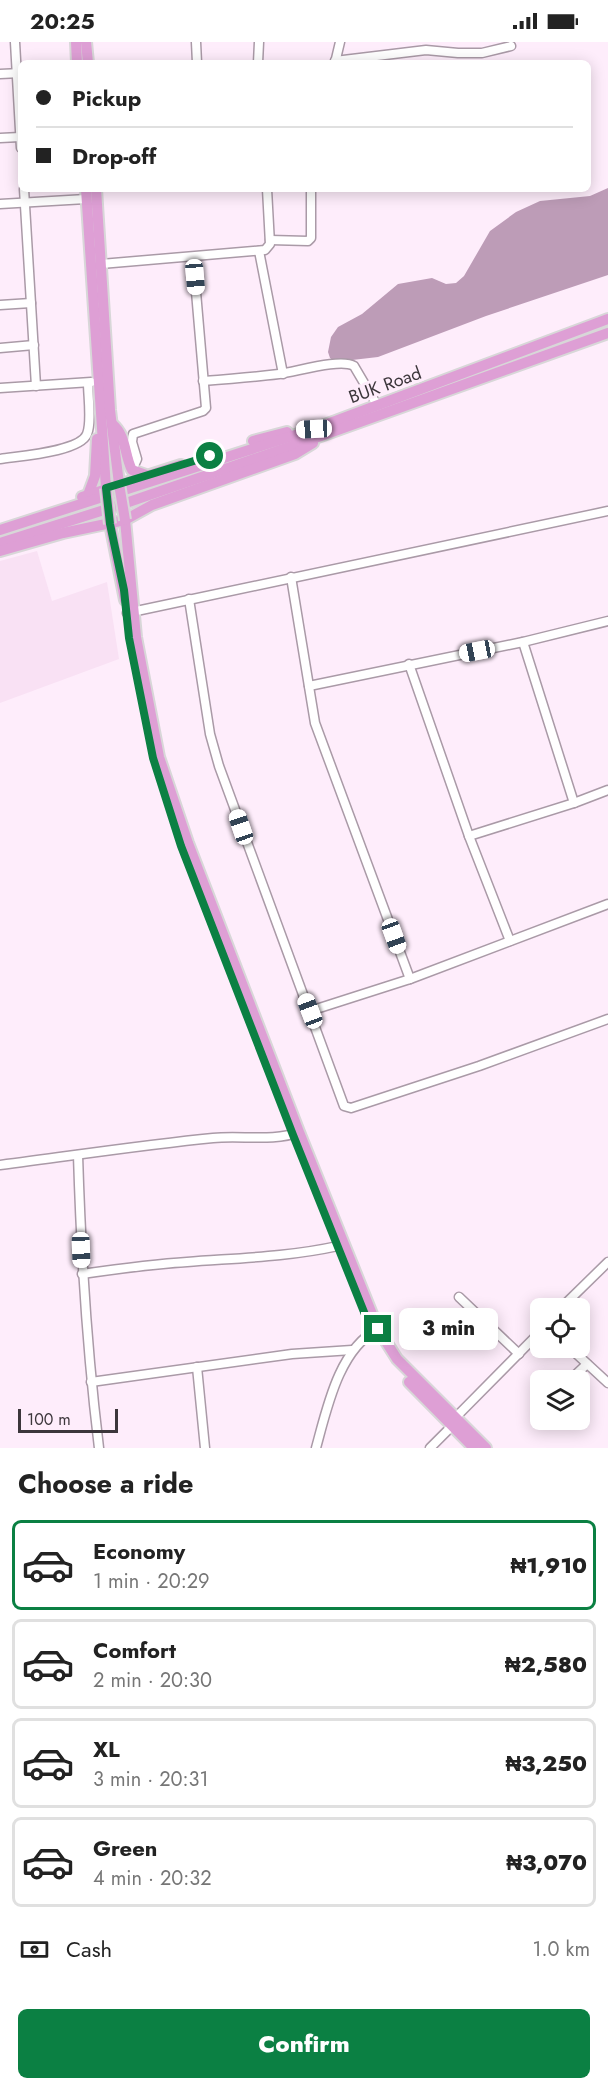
<!DOCTYPE html>
<meta charset="utf-8">
<style>
:root{--surface:#fff;--page:#f6f6f6;--text:#222;--muted:#767676;--line:#e0e0e0;--accent:#0b8043}
body{margin:0;font-family:Jost,sans-serif;background:var(--page);color:var(--text);height:100vh;display:flex;flex-direction:column;font-size:22px;white-space:nowrap}
*{box-sizing:border-box;margin:0}
p{font-size:20px;color:var(--muted)}
.icon{flex:none;width:33px;height:33px;fill:none;stroke:currentColor;stroke-width:2;stroke-linecap:round;stroke-linejoin:round}
.map{position:relative;height:1406px;overflow:hidden}
.panel{display:flex;flex-direction:column;background:var(--surface);flex:1}
.panel>*{flex:none}
.hud{position:absolute;left:18px;top:18px;width:573px;height:132px;border-radius:9px;box-shadow:0 3px 15px #0003;display:grid;align-content:center;height:132px;padding:0 18px;background:var(--surface)}
.controls{position:absolute;left:530px;top:1256px;display:grid;gap:12px}
.controls a{display:grid;place-items:center;width:60px;height:60px;border-radius:9px;background:var(--surface);box-shadow:0 3px 15px #0003;font-size:30px}
.scale{position:absolute;left:18px;bottom:15px;width:100px;box-sizing:border-box;padding-left:6px;border:3px solid #3c363b;border-top:0;font-size:16px;line-height:21px;white-space:nowrap;color:#3c363b;-webkit-text-stroke:4px #feedfb;paint-order:stroke}
.end{position:absolute;width:27px;height:27px;margin:-14px;border:8px solid #0b8043;background:#fff;box-shadow:0 0 0 3px #fff}
.from{border-radius:50%}
.bubble{position:absolute;height:42px;border-radius:9px;background:var(--surface);box-shadow:0 3px 15px #0003;font-size:20px;font-weight:800;line-height:42px;text-align:center}
.car{position:absolute;width:18px;height:36px;margin:-18px -9px;border-radius:8px;box-shadow:0 0 4px 2px #0007;background:linear-gradient(#fff 24%,#345 0 40%,#fff 0 76%,#345 0 86%,#fff 0)}
.hud b{display:flex;align-items:center;gap:21px;height:57px;font-size:22px}
.hud b+b{border-top:2px solid var(--line)}
.hud i{width:15px;height:15px;background:var(--text)}
ul{padding:0;list-style:none}
li{display:flex;align-items:center;gap:18px;height:90px;margin:0 12px 9px;padding:0 6px;border:3px solid var(--line);border-radius:9px}
li div{flex:1}
li b{display:block;font-size:22px}
li em{font-style:normal;font-weight:800}
li.current{border-color:var(--accent)}
li>.icon{width:54px;height:54px;stroke-width:1.5}
h2{padding:0 18px;font-size:27px;line-height:72px}
.pay{display:flex;align-items:center;gap:15px;height:66px;padding:0 18px;font-size:22px}
.pay p{margin-inline-start:auto}
.primary-button{display:flex;gap:12px;margin-top:auto;padding:12px 18px}
.primary-button a{flex:1;height:69px;border-radius:9px;background:var(--accent);color:#fff;font-size:24px;font-weight:800;line-height:69px;text-align:center}
.status{display:flex;justify-content:space-between;align-items:center;height:42px;padding:0 30px;background:var(--surface);direction:ltr}
.status svg{height:16px;fill:currentColor}
.map>svg:first-child{display:block}
.built{fill:#f9e1f4}
.water{fill:#bd9cb7}
.lines{fill:none;stroke-linecap:round;stroke-linejoin:round}
.minor-casing{stroke:#aa9aa7;stroke-width:11}
.major-casing{stroke:#d8d7d8;stroke-width:14}
.minor{stroke:#fff;stroke-width:8}
.major{stroke:#de9fd5;stroke-width:10}
.major-bridge-casing{stroke:#d8d7d8;stroke-width:14;stroke-linecap:butt}
.major-bridge{stroke:#de9fd5;stroke-width:10}
.route{stroke:#0b8043;stroke-width:8}
.labels{text-anchor:middle;stroke-width:6;stroke-linejoin:round;paint-order:stroke}
.street-label{font-size:18px;fill:#3c363b;stroke:#feedfb}
</style>
<div class="status"><b>20:25</b><svg viewBox="0 0 49 12"><path d="M0 12V9h3v3zM5 12V6h3v6zM10 12V3h3v9zM15 12V0h3v12zM26 1h20v11H26zM47 4h2v5h-2z"/></svg></div>
<div class="map">
<svg width="608" height="1406" viewBox="0 0 608 1406">
<rect width="100%" height="100%" fill="#feedfb"/>
<path class="built" d="M37 509 52 559 107 540 119 617 0 661V519Z"/>
<path class="water" d="M608 146V233L486 274 378 315 335 320 330 316 328 310 331 295 338 285 362 272 398 242 432 236 446 242 456 241 464 234 490 189 516 170 540 159 590 154Z"/>
<g class="lines">
<defs>
<g id="minor">
<path d="M15 0 21 106"/>
<path d="M196 0 197 21"/>
<path d="M335 19 426 8 458 11H482L511 4"/>
<path d="M258 21 259 0"/>
<path d="M335 21 340 0"/>
<path d="M0 32 21 31"/>
<path d="M0 96 20 95"/>
<path d="M24 147 36 344"/>
<path d="M0 162 86 157"/>
<path d="M270 198 308 199 311 196V147"/>
<path d="M259 209 283 332"/>
<path d="M101 222 265 208 270 202 267 147"/>
<path d="M0 263 31 261"/>
<path d="M0 306 34 303"/>
<path d="M203 339C229 337 254 335 279 332 296 330 340 316 354 324L377 363"/>
<path d="M0 346 91 340"/>
<path d="M0 417C18 414 80 410 87 392 92 380 88 354 88 341"/>
<path d="M132 428 137 417 132 400 133 392 203 369 206 366 193 215"/>
<path d="M291 535 315 681 410 937"/>
<path d="M189 557 210 692 219 724 344 1064 351 1066 479 1024 608 977"/>
<path d="M127 571 608 469"/>
<path d="M523 600 574 761"/>
<path d="M409 622 469 794 510 899"/>
<path d="M309 644 523 600 608 579"/>
<path d="M469 794 574 761 608 748"/>
<path d="M310 969 410 937 608 862"/>
<path d="M78 1113C81 1212 87 1308 99 1406"/>
<path d="M0 1123C71 1114 142 1103 213 1096 241 1093 273 1100 299 1090"/>
<path d="M82 1232C117 1227 152 1222 187 1220 238 1216 288 1215 338 1204"/>
<path d="M459 1255 519 1312"/>
<path d="M561 1266 608 1220"/>
<path d="M569 1305 608 1341"/>
<path d="M197 1325 205 1406"/>
<path d="M570 1338 587 1322"/>
<path d="M91 1340 292 1312 352 1308"/>
<path d="M455 1376 540 1290"/>
<path d="M316 1406C327 1366 339 1307 378 1287"/>
<path d="M430 1406 452 1384"/>
</g>
<g id="major">
<path d="M76 0 77 21"/>
<path d="M86 0 88 21"/>
<path d="M86 147 106 446"/>
<path d="M96 147 110 368 119 442"/>
<path d="M112 382C127 394 124 413 132 428L146 433"/>
<path d="M253 399 287 390"/>
<path d="M88 453 95 434 97 397"/>
<path d="M82 455 181 423"/>
<path d="M125 478 136 595 159 715 188 801 299 1090 378 1287 397 1317 486 1406"/>
<path d="M110 482 125 558"/>
<path d="M0 488 314 387 608 277"/>
<path d="M0 501 123 462 321 394 608 291"/>
<path d="M0 509 63 491 125 478 152 463 295 412 313 401"/>
<path d="M409 1340 474 1406"/>
</g>
</defs>
<use href="#minor" class="minor-casing"/>
<use href="#major" class="major-casing"/>
<use href="#minor" class="minor"/>
<use href="#major" class="major"/>
<defs>
<g id="major-bridge">
<path d="M119 442 125 478"/>
<path d="M106 446 110 482"/>
</g>
</defs>
<use href="#major-bridge" class="major-bridge-casing"/>
<use href="#major-bridge" class="major-bridge"/>
</g>
<g class="lines">
<path class="route" d="M210 414 106 446 110 482 124 548 129 596 153 716 181 804 293 1093 372 1290 378 1287"/>
</g>
<g class="labels">
<g class="street-label">
<text transform="translate(385 343) rotate(-20)" y="6">BUK Road</text>
</g>
</g>
</svg>
<div class="controls">
<a><svg class="icon" aria-label="locate" viewBox="0 0 24 24"><circle cx="12" cy="12" r="6"/><path d="M12 2v4M12 18v4M2 12h4M18 12h4"/></svg></a>
<a><svg class="icon" aria-label="layers" viewBox="0 0 24 24"><path d="M12 4l9 5-9 5-9-5zM3 14l9 5 9-5"/></svg></a>
</div>
<div class="scale">100 m</div>
<i class="end from" style="left:210px;top:414px"></i>
<i class="end" style="left:378px;top:1287px"></i>
<div class="bubble" style="left:399px;top:1266px;width:99px">3 min</div>
<i class="car" style="left:195px;top:235px;rotate:175deg"></i>
<i class="car" style="left:314px;top:387px;rotate:267deg"></i>
<i class="car" style="left:477px;top:609px;rotate:259deg"></i>
<i class="car" style="left:241px;top:785px;rotate:341deg"></i>
<i class="car" style="left:394px;top:894px;rotate:160deg"></i>
<i class="car" style="left:310px;top:969px;rotate:339deg"></i>
<i class="car" style="left:81px;top:1208px;rotate:178deg"></i>
<div class="hud">
<b><i class="from"></i>Pickup</b>
<b><i></i>Drop-off</b>
</div>
</div>
<section class="panel">
<h2>Choose a ride</h2>
<ul>
<li class="current"><svg class="icon" aria-label="car" viewBox="0 0 24 24"><path d="M5 17H2v-5l4-1 3-4h7l3 4 3 1v5h-3M9 17h6M6 11h13"/><circle cx="7" cy="17" r="2"/><circle cx="17" cy="17" r="2"/></svg><div><b>Economy</b><p>1 min · 20:29</p></div><em>₦1,910</em></li>
<li><svg class="icon" aria-label="car" viewBox="0 0 24 24"><path d="M5 17H2v-5l4-1 3-4h7l3 4 3 1v5h-3M9 17h6M6 11h13"/><circle cx="7" cy="17" r="2"/><circle cx="17" cy="17" r="2"/></svg><div><b>Comfort</b><p>2 min · 20:30</p></div><em>₦2,580</em></li>
<li><svg class="icon" aria-label="car" viewBox="0 0 24 24"><path d="M5 17H2v-5l4-1 3-4h7l3 4 3 1v5h-3M9 17h6M6 11h13"/><circle cx="7" cy="17" r="2"/><circle cx="17" cy="17" r="2"/></svg><div><b>XL</b><p>3 min · 20:31</p></div><em>₦3,250</em></li>
<li><svg class="icon" aria-label="car" viewBox="0 0 24 24"><path d="M5 17H2v-5l4-1 3-4h7l3 4 3 1v5h-3M9 17h6M6 11h13"/><circle cx="7" cy="17" r="2"/><circle cx="17" cy="17" r="2"/></svg><div><b>Green</b><p>4 min · 20:32</p></div><em>₦3,070</em></li>
</ul>
<div class="pay"><svg class="icon" aria-label="cash" viewBox="0 0 24 24"><path d="M3 7h18v10H3z"/><circle cx="12" cy="12" r="2"/></svg>Cash<p>1.0 km</p></div>
<div class="primary-button"><a>Confirm</a></div>
</section>
